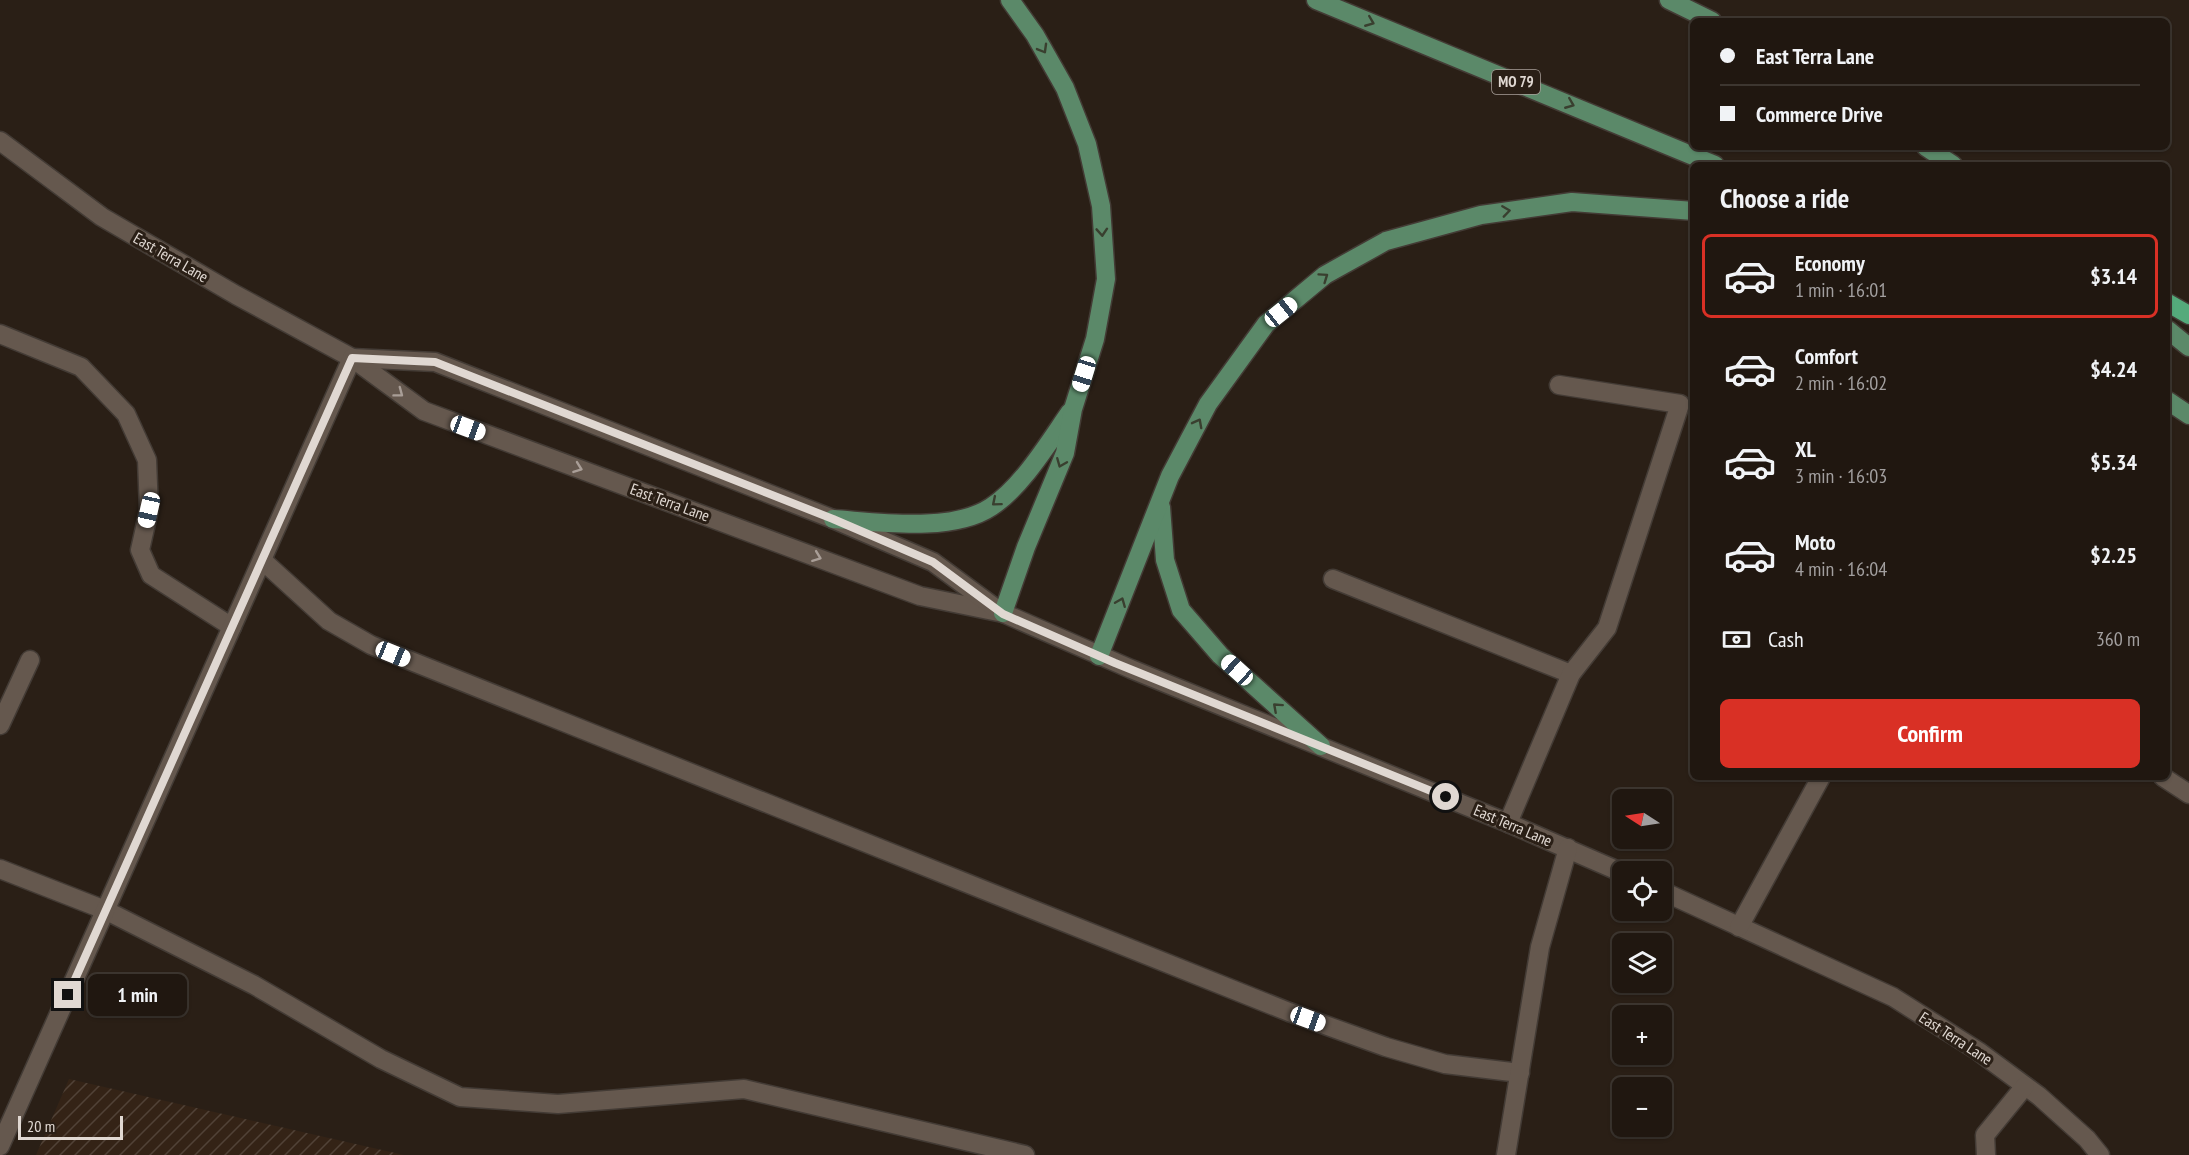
<!DOCTYPE html>
<meta charset="utf-8">
<style>
:root{--surface:#201710;--page:#282019;--text:#f1f3f6;--muted:#a29f9f;--line:#3d3630;--accent:#d93025}
body{margin:0;font-family:"PT Sans Narrow",sans-serif;background:var(--page);color:var(--text);height:100vh;display:flex;flex-direction:column;font-size:22px;white-space:nowrap}
*{box-sizing:border-box;margin:0}
p{font-size:20px;color:var(--muted)}
.icon{flex:none;width:33px;height:33px;fill:none;stroke:currentColor;stroke-width:2;stroke-linecap:round;stroke-linejoin:round}
.map{position:relative;flex:1;overflow:hidden}
.side{position:absolute;left:1690px;top:162px;width:480px;height:618px;display:flex;flex-direction:column;background:var(--surface);border-radius:9px;box-shadow:0 2px 4px #0004,0 0 0 2px var(--line)}
.side>*{flex:none}
.top-card{position:absolute;left:1690px;top:18px;width:480px;height:132px;border-radius:9px;box-shadow:0 2px 4px #0004,0 0 0 2px var(--line);display:grid;align-content:center;height:132px;padding:0 30px;background:var(--surface)}
.needle{width:39px;rotate:282deg}
.controls{position:absolute;left:1612px;top:789px;display:grid;gap:12px}
.controls a{display:grid;place-items:center;width:60px;height:60px;border-radius:9px;background:var(--surface);box-shadow:0 2px 4px #0004,0 0 0 2px var(--line);font-size:30px}
.scale{position:absolute;left:18px;bottom:15px;width:105px;box-sizing:border-box;padding-left:6px;border:3px solid #e0d8d2;border-top:0;font-size:16px;line-height:21px;white-space:nowrap;color:#e0d8d2;-webkit-text-stroke:4px #2a1f16;paint-order:stroke}
.end{position:absolute;width:27px;height:27px;margin:-14px;border:8px solid #e0d8d2;background:#111;box-shadow:0 0 0 3px #111}
.from{border-radius:50%}
.bubble{position:absolute;height:42px;border-radius:9px;background:var(--surface);box-shadow:0 2px 4px #0004,0 0 0 2px var(--line);font-size:20px;font-weight:700;line-height:42px;text-align:center}
.car{position:absolute;width:18px;height:36px;margin:-18px -9px;border-radius:8px;box-shadow:0 0 4px 2px #0007;background:linear-gradient(#fff 24%,#345 0 40%,#fff 0 76%,#345 0 86%,#fff 0)}
.top-card b{display:flex;align-items:center;gap:21px;height:57px;font-size:22px}
.top-card b+b{border-top:2px solid var(--line)}
.top-card i{width:15px;height:15px;background:var(--text)}
ul{padding:0;list-style:none}
li{display:flex;align-items:center;gap:18px;height:84px;margin:0 12px 9px;padding:0 18px;border:3px solid transparent;border-radius:9px}
li div{flex:1}
li b{display:block;font-size:22px}
li em{font-style:normal;font-weight:700}
li.current{border-color:var(--accent)}
li>.icon{width:54px;height:54px;stroke-width:1.5}
h2{padding:0 30px;font-size:27px;line-height:72px}
.pay{display:flex;align-items:center;gap:15px;height:66px;padding:0 30px;font-size:22px}
.pay p{margin-inline-start:auto}
.action{display:flex;gap:12px;margin-top:auto;padding:12px 30px}
.action a{flex:1;height:69px;border-radius:9px;background:var(--accent);color:#fff;font-size:24px;font-weight:700;line-height:69px;text-align:center}
.map>svg:first-child{display:block}
.industrial{fill:url(#industrial-furrows)}
.lines{fill:none;stroke-linecap:round;stroke-linejoin:round}
.minor-casing{stroke:#433b35;stroke-width:21}
.major-casing{stroke:#433b35;stroke-width:21}
.highway-casing{stroke:#433b35;stroke-width:21}
.minor{stroke:#65584e;stroke-width:18}
.major{stroke:#5b8969;stroke-width:18}
.highway{stroke:#54aa7b;stroke-width:18}
.oneway{stroke:#393f2f}
.oneway2{stroke:#a99e97}
.route{stroke:#e0d8d2;stroke-width:8}
.labels{text-anchor:middle;stroke-width:6;stroke-linejoin:round;paint-order:stroke}
.shield{fill:#2a1f16;stroke:#a9a09a;stroke-width:1.5}
.shield-label{font-size:15px;font-weight:bold;fill:#e0d8d2}
.street-label{font-size:16px;fill:#e0d8d2;stroke:#2a1f16}
</style>
<div class="map">
<svg width="2189" height="1155" viewBox="0 0 2189 1155">
<defs>
<pattern id="industrial-furrows" width="10" height="10" patternUnits="userSpaceOnUse" patternTransform="scale(1.5)"><rect width="10" height="10" fill="#342316"/><path d="M-1 1l2-2M0 10L10 0M9 11l2-2" fill="none" stroke="#514237"/></pattern>
</defs>
<rect width="100%" height="100%" fill="#2a1f16"/>
<path class="industrial" d="M69 1079 404 1155H36Z"/>
<g class="lines">
<defs>
<g id="minor">
<path d="M0 141 102 217 236 295 352 358 424 411 920 596 1003 613 1131 669 1508 823 1623 873"/>
<path d="M0 334 81 367 126 414 147 460 149 510 140 550 151 575 232 627"/>
<path d="M352 358 435 362 833 519 933 562 998 610"/>
<path d="M262 560 329 621 371 645 1289 1012 1386 1047 1445 1064 1520 1073"/>
<path d="M1333 579 1571 674"/>
<path d="M0 725 30 660"/>
<path d="M2163 777 2189 794"/>
<path d="M1508 823 1571 674 1607 628 1680 404 1559 385"/>
<path d="M0 869 105 910 254 985 381 1059 460 1097 558 1104 744 1089 1025 1155"/>
<path d="M1662 891 1893 997 1978 1051 2039 1096 2087 1139 2100 1155"/>
<path d="M1739 927 1821 777"/>
<path d="M0 1146 352 358"/>
<path d="M1506 1155 1540 947 1568 848"/>
<path d="M1986 1155 1985 1135 2025 1086"/>
</g>
<g id="major">
<path d="M1316 0 1715 165"/>
<path d="M1669 0 1712 21"/>
<path d="M1926 147 1953 165"/>
<path d="M2168 330 2189 347"/>
<path d="M2168 401 2189 415"/>
<path d="M1161 507 1165 560 1181 610 1220 655 1321 746"/>
<path d="M833 519C878 522 952 533 991 507 1022 487 1049 442 1070 412"/>
<path d="M1003 613 1026 547 1065 453 1073 409 1095 339 1106 279 1101 206 1087 144 1065 88 1035 35 1010 0"/>
<path d="M1099 656 1170 476 1208 404 1266 324 1325 275 1386 241 1481 215 1572 202 1694 211"/>
</g>
<path id="highway" d="M2168 303 2189 315"/>
</defs>
<use href="#minor" class="minor-casing"/>
<use href="#major" class="major-casing"/>
<use href="#highway" class="highway-casing"/>
<use href="#minor" class="minor"/>
<use href="#major" class="major"/>
<use href="#highway" class="highway"/>
</g>
<defs><path id="oneway-chevron" d="M-2-3.5L2.5 0L-2 3.5" fill="none" stroke-width="1.6" stroke-linecap="round" stroke-linejoin="round" transform="scale(1.5)"/></defs>
<g class="oneway">
<use href="#oneway-chevron" transform="translate(1370 22) rotate(22)"/>
<use href="#oneway-chevron" transform="translate(1043 49) rotate(60)"/>
<use href="#oneway-chevron" transform="translate(1570 104) rotate(22)"/>
<use href="#oneway-chevron" transform="translate(1506 211) rotate(-8)"/>
<use href="#oneway-chevron" transform="translate(1102 232) rotate(86)"/>
<use href="#oneway-chevron" transform="translate(1324 277) rotate(-35)"/>
<use href="#oneway-chevron" transform="translate(1198 423) rotate(-62)"/>
<use href="#oneway-chevron" transform="translate(1061 463) rotate(112)"/>
<use href="#oneway-chevron" transform="translate(996 502) rotate(140)"/>
<use href="#oneway-chevron" transform="translate(1121 602) rotate(-68)"/>
<use href="#oneway-chevron" transform="translate(1277 707) rotate(-138)"/>
</g>
<g class="oneway2">
<use href="#oneway-chevron" transform="translate(399 393) rotate(37)"/>
<use href="#oneway-chevron" transform="translate(578 468) rotate(20)"/>
<use href="#oneway-chevron" transform="translate(817 557) rotate(21)"/>
</g>
<g class="lines">
<path class="route" d="M68 995 352 358 435 362 833 519 933 562 1003 614 1115 663 1446 797"/>
</g>
<g class="labels">
<rect class="shield" x="1492" y="70" width="48" height="24" rx="4.5"/>
<g class="shield-label">
<text x="1516" y="87">MO 79</text>
</g>
<g class="street-label">
<text transform="translate(171 257) rotate(30)" y="6">East Terra Lane</text>
<text transform="translate(670 502) rotate(20)" y="6">East Terra Lane</text>
<text transform="translate(1513 825) rotate(23)" y="6">East Terra Lane</text>
<text transform="translate(1956 1038) rotate(33)" y="6">East Terra Lane</text>
</g>
</g>
</svg>
<div class="controls">
<a><svg class="needle" viewBox="-14 -14 28 28"><path d="M0-13l5 13h-10z" fill="#e53935"/><path d="M0 13l5-13h-10z" fill="#a29f9f"/></svg></a>
<a><svg class="icon" aria-label="locate" viewBox="0 0 24 24"><circle cx="12" cy="12" r="6"/><path d="M12 2v4M12 18v4M2 12h4M18 12h4"/></svg></a>
<a><svg class="icon" aria-label="layers" viewBox="0 0 24 24"><path d="M12 4l9 5-9 5-9-5zM3 14l9 5 9-5"/></svg></a>
<a>+</a>
<a>−</a>
</div>
<div class="scale">20 m</div>
<i class="end from" style="left:1446px;top:797px"></i>
<i class="end" style="left:68px;top:995px"></i>
<div class="bubble" style="left:88px;top:974px;width:99px">1 min</div>
<i class="car" style="left:1281px;top:312px;rotate:51deg"></i>
<i class="car" style="left:1084px;top:374px;rotate:197deg"></i>
<i class="car" style="left:468px;top:428px;rotate:110deg"></i>
<i class="car" style="left:149px;top:510px;rotate:193deg"></i>
<i class="car" style="left:393px;top:654px;rotate:112deg"></i>
<i class="car" style="left:1237px;top:670px;rotate:312deg"></i>
<i class="car" style="left:1308px;top:1019px;rotate:110deg"></i>
<div class="top-card">
<b><i class="from"></i>East Terra Lane</b>
<b><i></i>Commerce Drive</b>
</div>
<section class="side">
<h2>Choose a ride</h2>
<ul>
<li class="current"><svg class="icon" aria-label="car" viewBox="0 0 24 24"><path d="M5 17H2v-5l4-1 3-4h7l3 4 3 1v5h-3M9 17h6M6 11h13"/><circle cx="7" cy="17" r="2"/><circle cx="17" cy="17" r="2"/></svg><div><b>Economy</b><p>1 min · 16:01</p></div><em>$3.14</em></li>
<li><svg class="icon" aria-label="car" viewBox="0 0 24 24"><path d="M5 17H2v-5l4-1 3-4h7l3 4 3 1v5h-3M9 17h6M6 11h13"/><circle cx="7" cy="17" r="2"/><circle cx="17" cy="17" r="2"/></svg><div><b>Comfort</b><p>2 min · 16:02</p></div><em>$4.24</em></li>
<li><svg class="icon" aria-label="car" viewBox="0 0 24 24"><path d="M5 17H2v-5l4-1 3-4h7l3 4 3 1v5h-3M9 17h6M6 11h13"/><circle cx="7" cy="17" r="2"/><circle cx="17" cy="17" r="2"/></svg><div><b>XL</b><p>3 min · 16:03</p></div><em>$5.34</em></li>
<li><svg class="icon" aria-label="car" viewBox="0 0 24 24"><path d="M5 17H2v-5l4-1 3-4h7l3 4 3 1v5h-3M9 17h6M6 11h13"/><circle cx="7" cy="17" r="2"/><circle cx="17" cy="17" r="2"/></svg><div><b>Moto</b><p>4 min · 16:04</p></div><em>$2.25</em></li>
</ul>
<div class="pay"><svg class="icon" aria-label="cash" viewBox="0 0 24 24"><path d="M3 7h18v10H3z"/><circle cx="12" cy="12" r="2"/></svg>Cash<p>360 m</p></div>
<div class="action"><a>Confirm</a></div>
</section>
</div>
